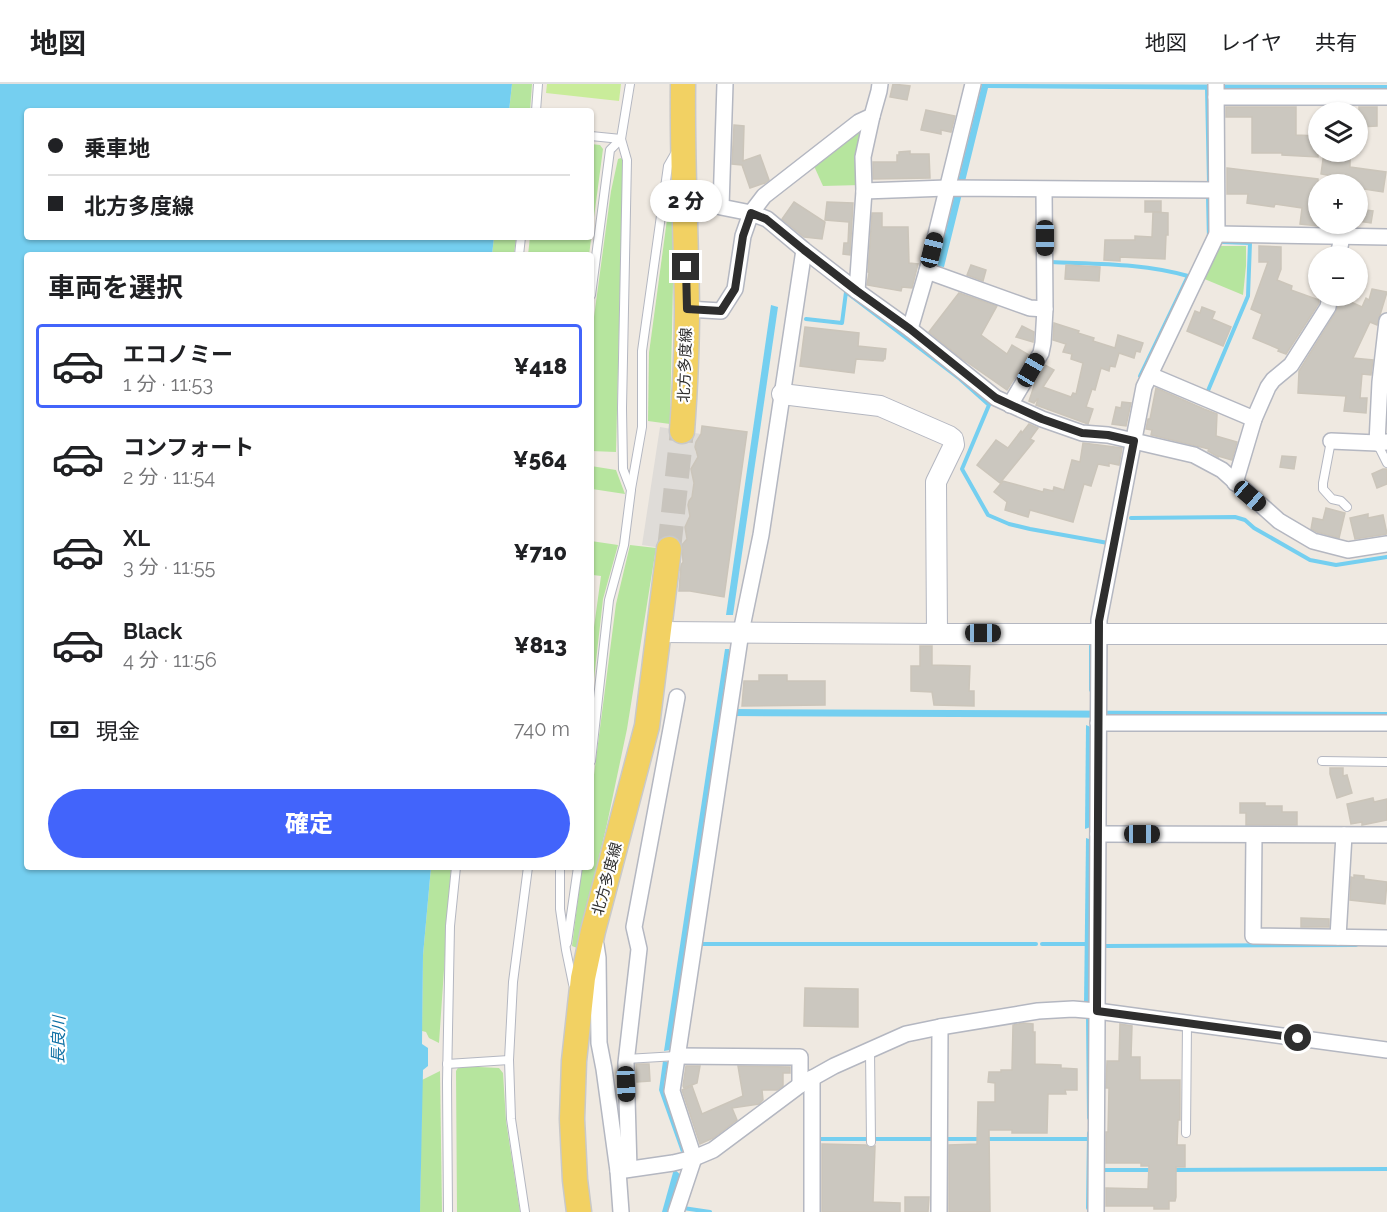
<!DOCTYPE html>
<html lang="ja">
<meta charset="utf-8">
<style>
:root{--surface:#fff;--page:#f6f6f6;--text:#202124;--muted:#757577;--line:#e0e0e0;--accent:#4264fb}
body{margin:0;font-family:Raleway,"Noto Sans JP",sans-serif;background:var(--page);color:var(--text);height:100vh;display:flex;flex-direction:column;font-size:22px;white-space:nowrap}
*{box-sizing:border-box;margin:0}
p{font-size:20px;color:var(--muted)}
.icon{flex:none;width:33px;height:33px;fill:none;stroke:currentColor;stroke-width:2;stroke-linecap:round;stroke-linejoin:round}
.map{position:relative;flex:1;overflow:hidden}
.sheet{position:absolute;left:24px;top:168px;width:570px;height:618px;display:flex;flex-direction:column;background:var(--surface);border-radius:6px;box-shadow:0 2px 4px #0004}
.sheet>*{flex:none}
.top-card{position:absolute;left:24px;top:24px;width:570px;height:132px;border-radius:6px;box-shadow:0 2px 4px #0004;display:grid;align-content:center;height:132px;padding:0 24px;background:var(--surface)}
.tools{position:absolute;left:1308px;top:18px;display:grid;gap:12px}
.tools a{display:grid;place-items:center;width:60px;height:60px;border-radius:50%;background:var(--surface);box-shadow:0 2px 4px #0004;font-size:30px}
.end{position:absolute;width:27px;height:27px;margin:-14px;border:8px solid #2e2e2e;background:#fff;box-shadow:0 0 0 3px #fff}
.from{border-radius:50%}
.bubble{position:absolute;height:42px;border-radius:21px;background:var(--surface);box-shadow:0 2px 4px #0004;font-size:20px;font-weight:800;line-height:42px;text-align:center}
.car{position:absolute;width:18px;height:36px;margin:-18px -9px;border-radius:8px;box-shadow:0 0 4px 2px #0007;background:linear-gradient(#222 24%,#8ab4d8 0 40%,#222 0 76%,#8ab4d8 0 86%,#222 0)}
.top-card b{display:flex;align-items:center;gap:21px;height:57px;font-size:22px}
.top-card b+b{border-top:2px solid var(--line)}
.top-card i{width:15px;height:15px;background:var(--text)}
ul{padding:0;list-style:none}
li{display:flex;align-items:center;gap:18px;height:84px;margin:0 12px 9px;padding:0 12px;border:3px solid transparent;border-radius:6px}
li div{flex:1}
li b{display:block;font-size:22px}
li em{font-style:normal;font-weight:800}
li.selected{border-color:var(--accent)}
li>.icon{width:54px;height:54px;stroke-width:1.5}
h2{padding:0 24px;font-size:27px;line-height:72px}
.pay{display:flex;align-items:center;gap:15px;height:66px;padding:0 24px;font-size:22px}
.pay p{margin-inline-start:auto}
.cta{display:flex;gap:12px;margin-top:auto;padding:12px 24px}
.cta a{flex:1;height:69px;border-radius:36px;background:var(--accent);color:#fff;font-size:24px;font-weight:800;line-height:69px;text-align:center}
header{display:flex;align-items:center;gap:36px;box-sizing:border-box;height:84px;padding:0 30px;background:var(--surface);border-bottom:2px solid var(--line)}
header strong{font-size:28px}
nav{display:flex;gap:33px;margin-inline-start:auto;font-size:21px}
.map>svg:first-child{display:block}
.green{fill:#b6e59e}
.pitch{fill:#c9ec9a}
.plaza{fill:#dfdcd8}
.water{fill:#75cff0}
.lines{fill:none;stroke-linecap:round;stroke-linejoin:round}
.stream{stroke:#75cff0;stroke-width:4}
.building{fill:#cbc7bf;stroke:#cbc5ba;stroke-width:1.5}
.primary-tunnel{stroke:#c8c4bd;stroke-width:24;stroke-dasharray:24 12;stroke-linecap:butt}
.service-casing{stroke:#b4b7c1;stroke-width:10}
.minor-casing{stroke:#b4b7c1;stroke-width:18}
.tertiary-casing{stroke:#b4b7c1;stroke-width:22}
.primary-casing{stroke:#c9c9c9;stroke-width:27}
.service{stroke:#fff;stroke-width:8}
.minor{stroke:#fff;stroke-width:15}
.tertiary{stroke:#fff;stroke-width:20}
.primary{stroke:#f2d163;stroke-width:24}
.route{stroke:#2e2e2e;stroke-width:8}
.labels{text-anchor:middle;stroke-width:4.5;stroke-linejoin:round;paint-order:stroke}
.street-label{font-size:15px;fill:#2e2e2e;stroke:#fff}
.water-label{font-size:16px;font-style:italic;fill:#0d6fa3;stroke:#fff}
</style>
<header>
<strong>地図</strong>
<nav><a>地図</a><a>レイヤ</a><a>共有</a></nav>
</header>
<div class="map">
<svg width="1387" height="1128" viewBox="0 0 1387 1128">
<rect width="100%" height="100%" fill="#efe9e1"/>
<g class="green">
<path d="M512 0H532L530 27H509Z"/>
<path d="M864 41 861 101 823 102 814 82Z"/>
<path d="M591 60 600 61 603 65 589 171H528L530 153H591Z"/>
<path d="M621 74 623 76 616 368 591 367V255L611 107 618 75Z"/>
<path d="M671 106H675L670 340 648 337 649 269Z"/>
<path d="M494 153H516L514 171H492Z"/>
<path d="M1217 162H1246V182L1243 211 1202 194Z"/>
<path d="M591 382 616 386 625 410 592 405 591 408Z"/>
<path d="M591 457 618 461 603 515 591 621V565L601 492 593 491 591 502Z"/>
<path d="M630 461 656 464 627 645 607 740 577 864 572 862 582 783H591V714L616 520Z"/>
<path d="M431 783H451L439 959 429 954 426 948 422 947 423 871Z"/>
<path d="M459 982 499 984 503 989 506 1037 520 1128H457L456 987Z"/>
<path d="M440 987 442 1128H420L422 996Z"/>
</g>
<path class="pitch" d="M547 0H621L619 17 546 9Z"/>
<path class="plaza" d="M660 343 701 350 696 358 695 367 698 373 691 385 694 400 692 413 689 417 688 421 690 432 685 443 687 455 682 461 681 467 642 461Z"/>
<g class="water">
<path d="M0 0H512L509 27H27V153H494L492 171H27V783H431L423 871 422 960 428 964V982L423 986 420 1128H0Z"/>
<path d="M982 0 1387 1V7L988 4 944 183 937 182Z"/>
<path d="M771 221 778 223 733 531H726Z"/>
<path d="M725 565H729V571L670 966 664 967Z"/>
<path d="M734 625 1387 628V635L733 632Z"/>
<path d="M1086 641 1093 644V742L1085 745Z"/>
<path d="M1086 754 1092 756 1091 918 1084 921Z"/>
<path d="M663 977 668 978 664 1001 665 1009 686 1066 681 1068 659 1006Z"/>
<path d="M674 1085 682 1092 670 1128H662Z"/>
</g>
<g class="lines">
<g class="stream">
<path d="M1207 5 1209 98"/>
<path d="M1208 113 1209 155"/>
<path d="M1051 178C1096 180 1144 179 1188 192L1140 292"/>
<path d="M806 235 842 239 846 208 960 295 989 321 962 385 988 431 1009 440 1030 445 1108 459"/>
<path d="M1207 309 1248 212 1250 159 1223 158"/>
<path d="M1131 434 1235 433 1245 436 1254 444 1310 476 1336 481 1387 473"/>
<path d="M1091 562V606"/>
<path d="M699 860H1036"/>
<path d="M1042 860H1088"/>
<path d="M1105 862 1356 861"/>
<path d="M1088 932 1089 1034"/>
<path d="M818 1055H867"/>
<path d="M875 1055H935"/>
<path d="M944 1055H1089"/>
<path d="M1103 1086H1152"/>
<path d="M1172 1086 1387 1085"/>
<path d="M683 1124 710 1128"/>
<path d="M1088 1124 1089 1049"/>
</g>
</g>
<g class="building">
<path d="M893 0 910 2 907 16 890 13Z"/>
<path d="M1226 23H1296V51L1318 52V73L1282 71V69H1252V33H1226Z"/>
<path d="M1359 23H1377V42L1359 43V39H1358V28H1359Z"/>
<path d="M926 26 955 32 951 48 941 46V50L921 46Z"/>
<path d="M734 41 744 42 743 77 760 71 769 96 765 99 750 104 742 81 732 80Z"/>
<path d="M910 67V70H929L930 94 873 95V78H897V71H899V68Z"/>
<path d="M1324 68H1350V83L1386 88 1383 108 1358 104V100H1348V95L1321 90Z"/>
<path d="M1227 84 1318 95V115L1317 129H1318V142L1300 140 1302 124 1275 120 1274 123 1247 119 1248 110H1227Z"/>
<rect x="1145" y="117" width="16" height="11"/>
<path d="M794 118 825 138 822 155 804 153 782 135Z"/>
<path d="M827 118 853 119 850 171 843 170 844 159H848L849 138 825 136Z"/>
<path d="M1358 125 1373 127 1371 139 1358 137Z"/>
<path d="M1153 128 1168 129V151H1166L1165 175 1120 173V177L1104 176 1105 156H1135V152L1152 153Z"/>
<path d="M872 129H882V143H908L909 179 918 180 912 204 902 203 901 207 867 201 869 189 868 188Z"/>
<path d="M1259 162 1281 163V185L1277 196 1292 202 1291 206 1319 216V219L1286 270 1278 267 1279 265 1253 254 1262 230 1251 225 1268 178H1259Z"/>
<path d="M971 181 986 186 983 197 967 191Z"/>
<path d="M1066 181 1100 183 1099 197 1065 195Z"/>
<path d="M1372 205 1387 208 1377 241 1370 238 1353 274 1373 276 1371 291 1362 290 1360 314H1367L1366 329 1344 327 1346 312 1298 309 1299 287 1336 228 1340 213 1362 223 1366 214 1369 216Z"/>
<path d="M959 209 997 222 981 251 1007 270 1012 261 1029 271 1007 306 961 274 929 248Z"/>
<path d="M1202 223 1215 228 1212 235 1231 243 1223 262 1187 247 1195 227 1200 229Z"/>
<path d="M1054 239 1079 247 1078 249 1094 254 1093 257 1115 264 1118 251 1143 259 1140 268 1136 267 1134 274 1119 269 1115 283 1110 282 1109 287 1101 284 1095 306 1092 305 1086 323 1093 325 1088 340 1036 321 1038 315H1037L1034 319 1029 317 1036 296 1045 281 1054 286 1043 303 1071 313 1073 309 1076 310 1083 279 1071 275 1072 270 1063 268 1066 260 1053 256Z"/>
<path d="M1022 242 1034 248 1033 258 1016 253Z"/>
<path d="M805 243 859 249 858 262 886 265 885 275H884L883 277 856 275 854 289 800 282Z"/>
<path d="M1156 304 1204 325 1217 330 1216 352 1237 358 1232 376 1218 372V373L1208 367 1209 365 1151 351 1152 346 1146 345 1148 335H1150Z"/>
<path d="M1122 318 1131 319 1126 342 1112 340 1116 323 1121 324Z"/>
<path d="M1029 340 1038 344 1030 355 1034 357 1000 399 977 381 996 356 1008 364 1021 347 1022 349Z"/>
<path d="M702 342 747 348 724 513 690 507H679L681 481 683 478 682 461 687 455 685 443 690 432 688 421 689 417 692 413 694 399 691 385 698 373 695 363 696 358 701 350Z"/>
<path d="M1083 359 1122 364 1119 381 1109 379V382L1098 380 1091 402 1084 400 1073 438 1030 426 1028 433 1005 426 1007 418 994 408 1003 397 1043 408 1044 405 1053 407 1054 403 1064 406 1072 376 1080 378Z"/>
<path d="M1282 372 1296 373 1294 385 1280 383Z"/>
<path d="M1383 385H1387V400L1377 404 1372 390Z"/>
<path d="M1326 424 1345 429 1339 454 1317 448 1311 445 1313 434 1323 436Z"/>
<path d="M1368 430V434L1383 431 1387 450 1355 455 1350 434Z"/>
<path d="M920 562H932V581L970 582 969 607H974V622L934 621 932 608 911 607V582H920Z"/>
<path d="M759 591H787V597H825V621L742 622 744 597H759Z"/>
<path d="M1330 684H1343V692L1347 691 1352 709 1337 714 1330 690Z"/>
<path d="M1373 714 1374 718 1387 715V736L1362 741V738L1351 740 1347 720Z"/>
<path d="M1240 719H1265V722H1282V728H1297V741H1246V729H1240Z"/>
<path d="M1354 791 1364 792V795L1387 798 1385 820 1350 816 1351 793 1354 794Z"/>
<path d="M1301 834 1329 835V843H1301Z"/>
<path d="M805 904 858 905V943L804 942Z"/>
<path d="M1023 939 1033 940V948H1035V980L1061 981V984L1077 985V1006H1065L1066 1010H1048L1047 1049H1012V1046H989L990 1128H949V1061L977 1060 978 1018H995V999L988 998 989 988H1001V986H1012L1013 941Z"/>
<path d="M1120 940 1132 942 1131 973H1140V996H1180V1036H1178L1177 1061H1185V1083H1176V1113L1175 1117H1169V1125H1154V1122H1106V1104L1148 1105 1149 1082H1141V1079H1106V1048H1108L1109 1004H1106L1107 977H1119Z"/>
<path d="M636 980H649L650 997 637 998Z"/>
<path d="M686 982H700L697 999 684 1004 683 1002Z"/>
<path d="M738 982 790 983V989H783V1002L777 1006H762L763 1016 759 1020 732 1024 737 1036 713 1054 700 1060 682 1006 692 1002 702 1030 743 1012Z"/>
<path d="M822 1060 866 1061 870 1064 875 1062 873 1118 900 1119V1128H822Z"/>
<path d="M905 1113H929L928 1128H905Z"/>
</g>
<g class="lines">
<path class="primary-tunnel" d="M669 465 682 347"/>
<defs>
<g id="service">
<path d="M536 27 538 0"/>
<path d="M591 52 621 55 627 76 622 324 623 385 631 406 624 461 609 516 591 677"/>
<path d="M519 171 521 153"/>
<path d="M591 211 610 66 621 55 630 0"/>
<path d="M1331 357 1323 399V405L1332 415 1341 417 1347 423"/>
<path d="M1377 359 1387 379"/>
<path d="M631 405 642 343V267L668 82 676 68"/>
<path d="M1322 677 1387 678"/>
<path d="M560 783V825L566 866 573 900"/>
<path d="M567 859 578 783"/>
<path d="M870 966 871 1058"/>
<path d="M626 975 677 972"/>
<path d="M447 980 509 976"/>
<path d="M1186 1049 1187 939"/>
<path d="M448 1128 447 998 450 842 456 783"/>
<path d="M525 1128 511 1035 509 976 513 898 528 783"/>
</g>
<g id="minor">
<path d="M725 0 721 123 751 129 767 135 804 166 857 207 910 245 996 314 1042 335 1082 349 1108 351 1194 371 1222 386 1279 437 1313 457 1348 466 1387 460"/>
<path d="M1216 13H1387"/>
<path d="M864 107 947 104 1216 106"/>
<path d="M1217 150 1387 153"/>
<path d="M1338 172 1342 153"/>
<path d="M927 187 1030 224 1045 225"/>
<path d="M857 207 864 107 863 73 872 32"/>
<path d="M687 225 721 227 735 205 743 152 751 129 764 112 859 38 872 32 879 7 880 0"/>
<path d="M1387 237 1380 298 1377 359 1387 358"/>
<path d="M910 245 927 187 973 0"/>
<path d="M1150 291 1254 335"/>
<path d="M1010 321 1041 269 1043 259 1045 225 1044 106"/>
<path d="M1331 357 1377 359"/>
<path d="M1235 399 1254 335 1268 303 1273 296 1291 281 1328 223 1330 212"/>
<path d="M1098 639H1387"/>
<path d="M1098 750 1387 751"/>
<path d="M1254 751 1253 852 1387 854"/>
<path d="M1338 853 1344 751"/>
<path d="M596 861 598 874 599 959 604 985 618 1087 673 1079 694 1074 713 1066 800 1001 834 982 906 950 940 943 1038 927 1073 925 1097 927 1387 966"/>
<path d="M677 972 800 973V1001"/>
<path d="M629 1085 626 979 639 865 634 843 677 613"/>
<path d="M618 1087 621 1128"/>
<path d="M676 1128 694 1074 672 1007 741 548 761 451 804 166"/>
<path d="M812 1128V994"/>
<path d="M939 1128 940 943"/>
<path d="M1096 1128 1099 536 1144 303 1217 150 1216 0"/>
</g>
<g id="tertiary">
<path d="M782 310 880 322 949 352 953 355 954 361 936 398 937 550"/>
<path d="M660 548 937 550H1387"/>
</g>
<g id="primary">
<path d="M682 347C685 306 687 265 687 224 686 149 682 75 683 0"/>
<path d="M579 1128 575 1096 572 1035 574 977 583 894 593 847 647 642 669 465"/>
</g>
</defs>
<use href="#service" class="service-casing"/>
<use href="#minor" class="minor-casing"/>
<use href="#tertiary" class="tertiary-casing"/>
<use href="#primary" class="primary-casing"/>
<use href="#service" class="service"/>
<use href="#minor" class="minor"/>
<use href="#tertiary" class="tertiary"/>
<use href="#primary" class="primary"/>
</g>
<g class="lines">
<path class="route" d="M686 183 687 225 721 227 735 205 743 152 751 129 766 135 804 166 857 207 910 245 996 314 1042 335 1082 349 1108 351 1134 357 1099 537 1097 927 1298 954"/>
</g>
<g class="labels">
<g class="street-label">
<text transform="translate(685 281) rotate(-88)" y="5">北方多度線</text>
<text transform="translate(607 795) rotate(-75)" y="5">北方多度線</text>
</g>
<g class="water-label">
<text transform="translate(58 956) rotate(-89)" y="6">長良川</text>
</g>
</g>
</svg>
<div class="tools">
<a><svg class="icon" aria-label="layers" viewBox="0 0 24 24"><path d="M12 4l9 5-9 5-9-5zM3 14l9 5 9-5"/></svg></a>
<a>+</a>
<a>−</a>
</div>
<i class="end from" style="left:1298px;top:954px"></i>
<i class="end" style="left:686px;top:183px"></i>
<div class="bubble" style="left:650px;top:96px;width:72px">2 分</div>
<i class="car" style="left:1045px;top:154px;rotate:180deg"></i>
<i class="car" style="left:932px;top:166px;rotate:14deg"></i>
<i class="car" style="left:1031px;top:286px;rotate:30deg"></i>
<i class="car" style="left:1250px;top:412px;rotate:131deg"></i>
<i class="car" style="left:983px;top:549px;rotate:90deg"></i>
<i class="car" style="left:1142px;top:750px;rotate:90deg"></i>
<i class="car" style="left:626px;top:1000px;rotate:178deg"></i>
<div class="top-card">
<b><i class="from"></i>乗車地</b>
<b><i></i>北方多度線</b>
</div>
<section class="sheet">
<h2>車両を選択</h2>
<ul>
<li class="selected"><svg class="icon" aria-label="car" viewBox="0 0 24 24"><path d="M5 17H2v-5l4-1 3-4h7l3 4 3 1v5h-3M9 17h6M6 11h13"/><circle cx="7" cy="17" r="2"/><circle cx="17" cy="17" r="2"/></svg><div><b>エコノミー</b><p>1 分 · 11:53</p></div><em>¥418</em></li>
<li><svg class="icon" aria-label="car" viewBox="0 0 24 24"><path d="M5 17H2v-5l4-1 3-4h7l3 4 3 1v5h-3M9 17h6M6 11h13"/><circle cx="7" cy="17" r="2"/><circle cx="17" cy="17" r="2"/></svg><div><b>コンフォート</b><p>2 分 · 11:54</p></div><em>¥564</em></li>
<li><svg class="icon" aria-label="car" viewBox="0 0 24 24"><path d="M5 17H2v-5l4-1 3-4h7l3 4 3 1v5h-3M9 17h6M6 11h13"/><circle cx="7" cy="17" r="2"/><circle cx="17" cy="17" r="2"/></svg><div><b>XL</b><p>3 分 · 11:55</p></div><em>¥710</em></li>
<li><svg class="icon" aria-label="car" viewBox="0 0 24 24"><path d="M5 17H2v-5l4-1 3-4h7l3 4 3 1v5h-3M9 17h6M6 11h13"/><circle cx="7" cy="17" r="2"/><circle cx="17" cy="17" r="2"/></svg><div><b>Black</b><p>4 分 · 11:56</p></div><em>¥813</em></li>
</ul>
<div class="pay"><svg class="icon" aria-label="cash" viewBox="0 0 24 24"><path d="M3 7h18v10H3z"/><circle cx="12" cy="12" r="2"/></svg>現金<p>740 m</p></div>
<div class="cta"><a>確定</a></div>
</section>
</div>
